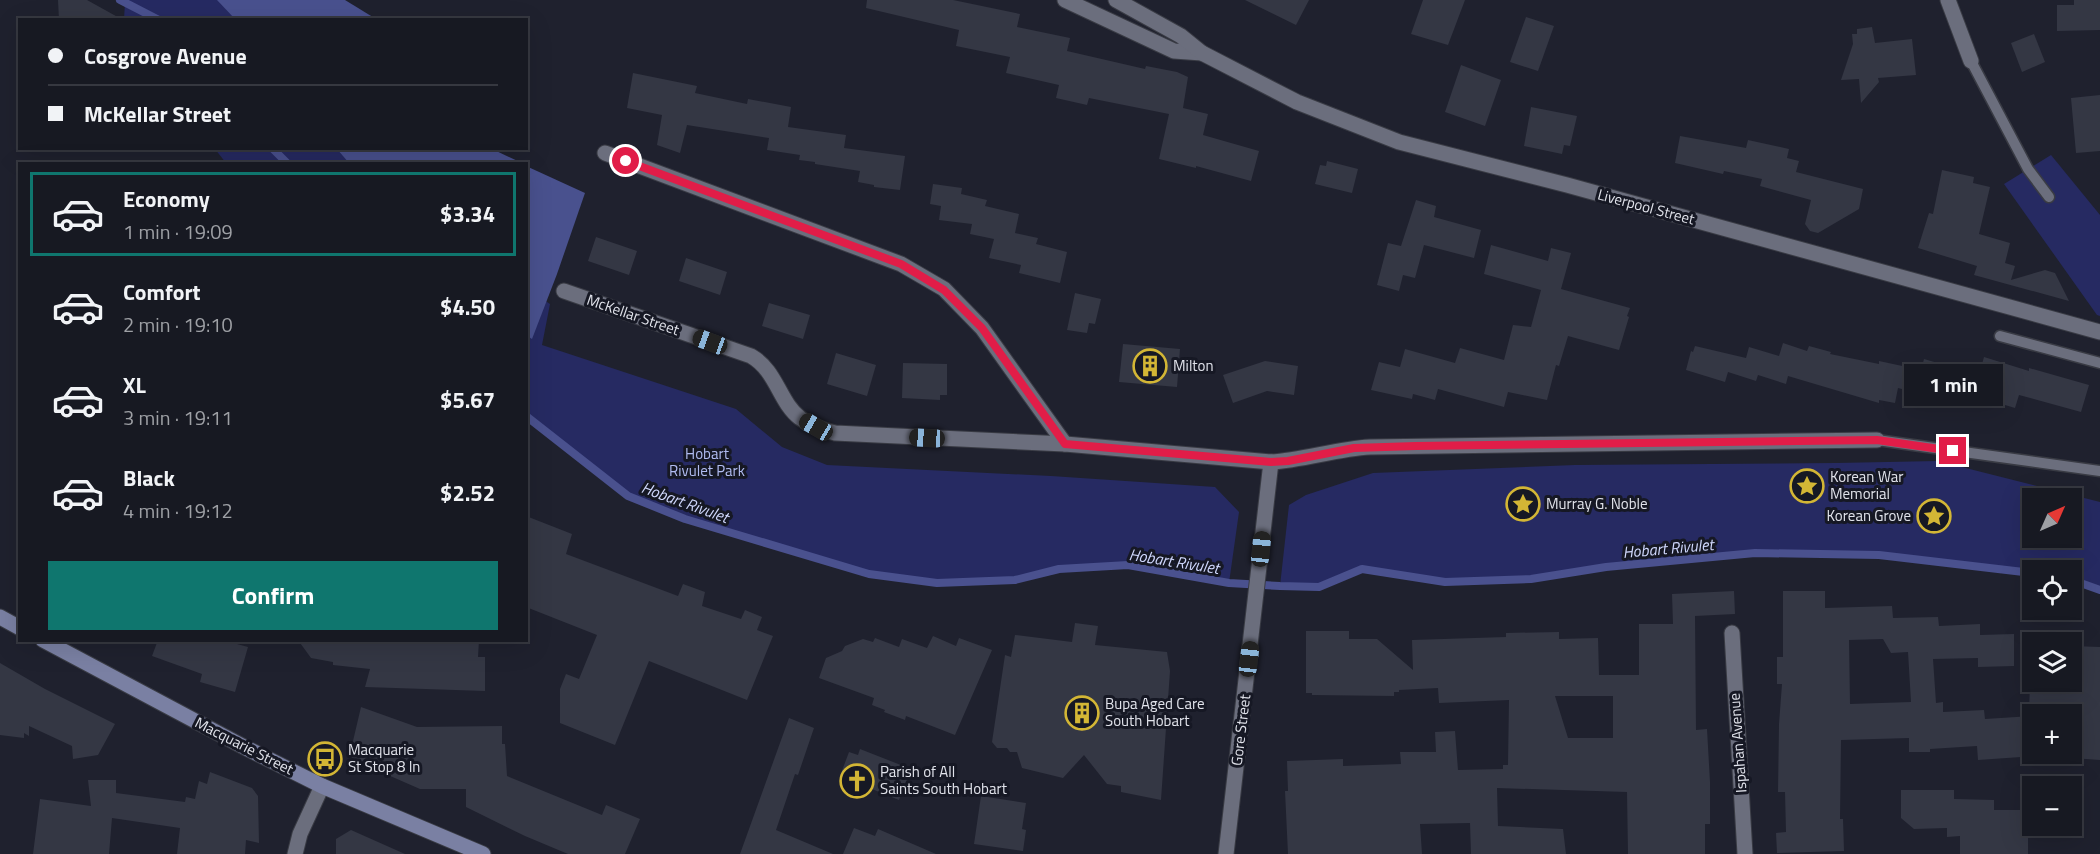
<!DOCTYPE html>
<meta charset="utf-8">
<style>
:root{--surface:#171922;--page:#24262f;--text:#f1f3f6;--muted:#9ea0a5;--line:#363840;--accent:#0f766e}
body{margin:0;font-family:"Titillium Web",sans-serif;background:var(--page);color:var(--text);height:100vh;display:flex;flex-direction:column;font-size:22px;white-space:nowrap}
*{box-sizing:border-box;margin:0}
p{font-size:20px;color:var(--muted)}
.icon{flex:none;width:33px;height:33px;fill:none;stroke:currentColor;stroke-width:2;stroke-linecap:round;stroke-linejoin:round}
.map{position:relative;flex:1;overflow:hidden}
.panel{position:absolute;left:18px;top:162px;width:510px;height:480px;display:flex;flex-direction:column;background:var(--surface);border-radius:0px;box-shadow:0 6px 24px #0002,0 0 0 2px var(--line)}
.panel>*{flex:none}
.guide{position:absolute;left:18px;top:18px;width:510px;height:132px;border-radius:0px;box-shadow:0 6px 24px #0002,0 0 0 2px var(--line);display:grid;align-content:center;height:132px;padding:0 30px;background:var(--surface)}
.needle{width:39px;rotate:45deg}
.tools{position:absolute;left:2022px;top:488px;display:grid;gap:12px}
.tools a{display:grid;place-items:center;width:60px;height:60px;border-radius:0px;background:var(--surface);box-shadow:0 6px 24px #0002,0 0 0 2px var(--line);font-size:30px}
.end{position:absolute;width:27px;height:27px;margin:-14px;border:8px solid #e11d48;background:#fff;box-shadow:0 0 0 3px #fff}
.from{border-radius:50%}
.bubble{position:absolute;height:42px;border-radius:0px;background:var(--surface);box-shadow:0 6px 24px #0002,0 0 0 2px var(--line);font-size:20px;font-weight:700;line-height:42px;text-align:center}
.car{position:absolute;width:18px;height:36px;margin:-18px -9px;border-radius:8px;box-shadow:0 0 4px 2px #0007;background:linear-gradient(#222 24%,#8ab4d8 0 40%,#222 0 76%,#8ab4d8 0 86%,#222 0)}
.guide b{display:flex;align-items:center;gap:21px;height:57px;font-size:22px}
.guide b+b{border-top:2px solid var(--line)}
.guide i{width:15px;height:15px;background:var(--text)}
ul{padding:10px 0 0;list-style:none}
li{display:flex;align-items:center;gap:18px;height:84px;margin:0 12px 9px;padding:0 18px;border:3px solid transparent;border-radius:0px}
li div{flex:1}
li b{display:block;font-size:22px}
li em{font-style:normal;font-weight:700}
li.on{border-color:var(--accent)}
li>.icon{width:54px;height:54px;stroke-width:1.5}
.primary-button{display:flex;gap:12px;margin-top:auto;padding:12px 30px}
.primary-button a{flex:1;height:69px;border-radius:0px;background:var(--accent);color:#fff;font-size:24px;font-weight:700;line-height:69px;text-align:center}
.map>svg:first-child{display:block}
.green{fill:#262a62;fill-rule:evenodd}
.forest{fill:#49518e}
.lines{fill:none;stroke-linecap:round;stroke-linejoin:round}
.stream{stroke:#4a518e;stroke-width:8}
.building{fill:#343744;fill-rule:evenodd}
.lane-casing{stroke:#393b44;stroke-width:13}
.street-casing{stroke:#393b44;stroke-width:17}
.secondary-casing{stroke:#393b44;stroke-width:17}
.lane{stroke:#6b6e7d;stroke-width:10}
.street{stroke:#6b6e7d;stroke-width:15}
.secondary{stroke:#7a80a3;stroke-width:15}
.route{stroke:#e11d48;stroke-width:8}
.labels{text-anchor:middle;stroke-width:6;stroke-linejoin:round;paint-order:stroke}
.street-label{font-size:15px;fill:#e1e3eb;stroke:#161824}
.poi-label{font-size:15px;fill:#e1e3eb;stroke:#161824;text-anchor:start}
.park-label{font-size:15px;fill:#b1bcf1;stroke:#161824}
.water-label{font-size:16px;font-style:italic;fill:#d0d8fd;stroke:#161824}
</style>
<div class="map">
<svg width="2100" height="854" viewBox="0 0 2100 854">
<rect width="100%" height="100%" fill="#1f212e"/>
<g class="green">
<path d="M120 0H245L265 19H124L125 3Z"/>
<path d="M215 149H375L385 163H226Z"/>
<path d="M2051 155 2100 215V316L2097 315 2004 184Z"/>
<path d="M526 288 550 304 542 345 736 409 782 447 827 465 1051 476 1215 487 1239 512 1229 583 1128 565 1059 569 1015 580 937 583 869 574 685 519 628 496 527 416Z"/>
<path d="M1938 461 2100 502V590L2072 580V570H2032V573L1879 555 1755 553 1606 567 1531 579 1445 582 1362 569 1319 587 1280 586 1289 505 1306 495 1373 473 1575 465 1836 463ZM2032 498H2072V537H2032Z"/>
</g>
<g class="forest">
<path d="M217 0H345L376 19H235Z"/>
<path d="M337 149H492L522 163H349Z"/>
<path d="M526 166 585 193 557 274 532 339 526 335Z"/>
</g>
<g class="lines">
<g class="stream">
<path d="M120 0 159 20"/>
<path d="M272 148 288 164"/>
<path d="M526 416 628 496 685 519 869 574 937 583 1015 580 1059 569 1128 565 1229 583 1280 586 1319 587 1362 569 1445 582 1531 579 1606 567 1755 553 1879 555 2032 573"/>
<path d="M2072 580 2100 590"/>
</g>
</g>
<g class="building">
<path d="M58 0H87L123 20H59Z"/>
<path d="M867 0H953L1020 14 1017 27 1070 38 1067 51 1145 69 1146 66 1177 72 1188 77 1183 108 1208 114 1203 135 1259 151 1251 181 1196 166V168L1159 159 1169 114 1089 98 1087 105 1056 98 1059 85 1006 73 1010 57 956 46 959 30 866 8Z"/>
<path d="M1245 0H1309L1296 25Z"/>
<path d="M1423 0H1465L1448 45 1411 34Z"/>
<path d="M2074 0H2100V30L2057 31V5H2074Z"/>
<path d="M1526 17 1554 26 1538 71 1510 62Z"/>
<path d="M1872 27 1875 43 1912 39 1916 75 1878 78 1879 82 1861 103 1859 79 1841 80 1853 44 1852 34H1857V29Z"/>
<path d="M2034 34 2045 62 2022 72 2011 43Z"/>
<path d="M1461 65 1501 80 1485 126 1445 112Z"/>
<path d="M633 73 697 86 695 93 747 104 748 99 791 107 788 127 846 135 844 148 905 156 900 190 874 187V185L858 182 860 171 815 164V162L799 160 800 155 767 150 769 138 687 125 680 153 657 145 662 115 627 108Z"/>
<path d="M2100 95V151L2076 153 2071 98Z"/>
<path d="M1531 107 1577 116 1570 146 1564 145 1562 154 1524 146Z"/>
<path d="M1680 136 1746 148 1748 140 1789 149 1787 158 1799 161 1796 172 1863 189 1859 209 1818 233 1810 231 1805 224 1811 200 1760 186 1762 179 1724 171 1723 174 1675 163Z"/>
<path d="M1327 161 1358 169 1352 193 1315 184 1320 165 1326 166Z"/>
<path d="M1942 170 1974 177 1973 183 1990 187 1979 234 2010 243 2005 263 2015 266 2011 280 2045 270 2055 273 2069 301 1974 275 1977 266 1918 248 1929 213 1933 214Z"/>
<path d="M933 184 962 188 961 194 987 200 985 206 1019 214 1015 233 1038 238 1036 244 1067 252 1060 283 1019 273 1021 265 989 258 994 239 970 234 972 224 939 220 941 206 930 204Z"/>
<path d="M1416 200 1436 206 1434 217 1481 230 1474 258 1424 245 1415 278 1403 275 1399 291 1377 285 1388 243 1401 246Z"/>
<path d="M596 237 637 251 629 275 588 261Z"/>
<path d="M1491 245 1548 261 1551 248 1571 253 1561 289 1630 308 1627 316 1629 317 1619 350 1568 336 1559 366 1556 365 1547 400 1508 392 1504 407 1438 389 1435 400 1413 394 1412 399 1371 390 1379 362 1400 367 1405 349 1455 363 1460 348 1504 360 1513 325 1531 327 1541 290 1484 274Z"/>
<path d="M686 258 727 272 720 295 679 281Z"/>
<path d="M1075 293 1101 299 1095 324 1089 323 1087 333 1067 330Z"/>
<path d="M769 303 810 315 803 339 762 326Z"/>
<path d="M1783 343 1807 351 1809 346 1831 352 1830 354 1879 364V361L1921 370 1924 359 1979 375 1984 357 2029 371V368L2089 385 2081 412 2019 395 2015 408 1958 391 1955 403 1898 388 1895 403 1879 400V403L1788 376 1786 384 1758 375 1756 381 1728 372 1725 382 1686 370 1691 351 1693 352 1695 346 1746 358 1749 347 1779 356Z"/>
<path d="M1123 344 1180 349 1177 387 1119 382Z"/>
<path d="M836 353 876 365 867 396 827 384Z"/>
<path d="M1265 361 1298 366 1294 395 1267 391 1233 403 1223 375Z"/>
<path d="M903 363 947 364V395H940V400L902 398Z"/>
<path d="M526 516 572 534 566 554 678 596 683 584 705 592 702 606 741 619 745 610 762 617 757 630 773 636 747 700 649 661 615 745 560 723V689L566 674 579 679 597 635 526 607Z"/>
<path d="M1734 591 1735 614 1695 616 1696 730 1707 729 1710 782V824H1705V854H1628L1627 792 1497 788 1498 826 1563 829 1566 854H1471L1470 823 1420 824 1422 854H1288L1285 791H1288L1287 761 1343 759V766L1401 764 1400 752H1436L1435 732 1455 731 1458 770 1503 769V765H1508L1509 700 1439 703 1438 688 1399 690V692H1394V696L1312 695V693H1306V631H1349V639H1377L1413 670 1412 640 1506 637V633L1559 632V639L1598 638 1599 675H1639V624H1673L1672 594ZM1555 696H1613V738H1568Z"/>
<path d="M1783 591H1825V608L1892 606 1893 618 1938 617 1939 626 1980 624V635L2014 634V666L1978 667V658L1933 659 1936 703 1943 702V712L1984 710 1985 719 2032 716V755L2021 754V757L1978 760 1977 746 1930 749V752H1909V738L1841 740 1840 819H1843L1844 851 1777 853 1776 833 1786 832 1785 792H1778L1779 724 1782 684H1777V657H1783ZM1883 639 1891 653 1908 652 1911 702 1850 704 1849 640Z"/>
<path d="M1075 623 1098 626 1095 645 1167 652 1170 671 1161 800 1121 792V786L1107 784 1084 755 1063 778 1022 768 1017 752H1010L1007 748H997L992 742 1005 655 1011 657 1015 635 1072 642Z"/>
<path d="M933 636 956 646 959 638 992 650 955 735 906 716 905 720 884 712 885 710 872 705 874 698 819 678 826 658 842 651 845 646 863 639 873 642 875 638 899 647 902 639 927 648Z"/>
<path d="M158 640H222L248 647 235 692 200 682 202 674 152 656Z"/>
<path d="M298 640H479L478 657H485V691L365 687 370 669 333 665V662L311 658Z"/>
<path d="M2072 646 2100 647V760L2072 758V714H2029L2030 681H2072Z"/>
<path d="M0 663 45 689 115 724 98 755 73 759 72 746 29 726V736L24 733V738L0 735Z"/>
<path d="M361 707 417 727 502 726V744H505L507 776 602 815 606 805 640 819 625 854H568L525 836 466 807V789H420L349 758Z"/>
<path d="M789 718 814 728 798 775 795 774 776 830 833 854H740Z"/>
<path d="M860 749 911 769 899 800 840 776 849 752 858 755Z"/>
<path d="M210 772 252 788 258 796 259 843 246 840 245 854H177L180 828 112 818 109 854H33L40 799 91 806 88 780H116V793L185 802 186 797 195 799 199 781 207 784Z"/>
<path d="M1901 790H1954V799L1994 800V810H2028V854H1960V836L1947 837V828L1914 829 1901 818Z"/>
<path d="M981 796 1026 803 1022 829 1026 830 1023 851 974 844Z"/>
<path d="M854 828 875 836 878 829 936 854H843Z"/>
<path d="M351 830 405 854H336V839Z"/>
</g>
<g class="lines">
<defs>
<g id="lane">
<path d="M1971 61 2028 169 2049 197"/>
<path d="M2000 336 2100 363"/>
<path d="M1877 440 2100 471"/>
</g>
<g id="street">
<path d="M1065 0 1174 51 1202 53"/>
<path d="M1116 0 1181 36 1202 53 1297 102 1399 142 1567 185 2100 332"/>
<path d="M1948 0 1971 61"/>
<path d="M605 153 901 264 944 289 982 328 1065 444"/>
<path d="M564 291 751 356C777 371 779 402 800 418 810 426 823 430 835 433L1065 444 1271 462C1304 460 1336 449 1370 447L1877 440"/>
<path d="M1732 633 1745 854"/>
<path d="M295 854 300 834 322 786"/>
<path d="M1226 854 1271 462"/>
</g>
<g id="secondary">
<path d="M0 617 20 628"/>
<path d="M43 640 246 748 322 786 483 854"/>
</g>
</defs>
<use href="#lane" class="lane-casing"/>
<use href="#street" class="street-casing"/>
<use href="#secondary" class="secondary-casing"/>
<use href="#lane" class="lane"/>
<use href="#street" class="street"/>
<use href="#secondary" class="secondary"/>
</g>
<g class="lines">
<path class="route" d="M626 161 901 264 944 290 982 328 1065 444 1271 462 1288 461 1354 448 1416 446 1877 440 1953 451"/>
</g>
<defs>
<symbol id="building-ring" viewBox="-11 -11 22 22"><circle r="9.5" fill="#161824" stroke="#d3b635" stroke-width="1.5"/><path d="M-4-6H4V6H1V3H-1V6H-4ZM-2.5-4.3h1.7v1.8h-1.7ZM.8-4.3h1.7v1.8H.8ZM-2.5-1h1.7V.8h-1.7ZM.8-1h1.7V.8H.8Z" fill="#d3b635"/></symbol>
<symbol id="sight-ring" viewBox="-11 -11 22 22"><circle r="9.5" fill="#161824" stroke="#d3b635" stroke-width="1.5"/><path d="M0-6L1.8-2.2L6-1.7L2.9 1.2L3.7 5.4L0 3.3L-3.7 5.4L-2.9 1.2L-6-1.7L-1.8-2.2Z" fill="#d3b635"/></symbol>
<symbol id="bus-ring" viewBox="-11 -11 22 22"><circle r="9.5" fill="#161824" stroke="#d3b635" stroke-width="1.5"/><path d="M-5-6H5V4H4V6H2V4H-2V6H-4V4H-5ZM-3.5-4V0h7V-4ZM-3.5 1.2v1.5H-2V1.2ZM2 1.2v1.5H3.5V1.2Z" fill="#d3b635"/></symbol>
<symbol id="church-ring" viewBox="-11 -11 22 22"><circle r="9.5" fill="#161824" stroke="#d3b635" stroke-width="1.5"/><path d="M-1.2-6h2.4v3.5h3.3v2.4h-3.3V6h-2.4V-.1h-3.3v-2.4h3.3Z" fill="#d3b635"/></symbol>
</defs>
<g fill-rule="evenodd">
<use href="#building-ring" x="1131" y="347" width="38" height="38"/>
<use href="#sight-ring" x="1788" y="467" width="38" height="38"/>
<use href="#sight-ring" x="1504" y="485" width="38" height="38"/>
<use href="#sight-ring" x="1915" y="497" width="38" height="38"/>
<use href="#building-ring" x="1063" y="694" width="38" height="38"/>
<use href="#bus-ring" x="306" y="740" width="38" height="38"/>
<use href="#church-ring" x="838" y="762" width="38" height="38"/>
</g>
<g class="labels">
<g class="street-label">
<text transform="translate(1646 207) rotate(15)" y="5">Liverpool Street</text>
<text transform="translate(633 315) rotate(19)" y="5">McKellar Street</text>
<text transform="translate(1241 730) rotate(-83)" y="5">Gore Street</text>
<text transform="translate(1738 743) rotate(-94)" y="5">Ispahan Avenue</text>
<text transform="translate(244 746) rotate(27)" y="5">Macquarie Street</text>
</g>
<g class="poi-label">
<text x="1173" y="371">Milton</text>
<text x="1830" y="482">Korean War<tspan x="1830" dy="17">Memorial</tspan></text>
<text x="1546" y="509">Murray G. Noble</text>
<text x="1911" y="521" text-anchor="end">Korean Grove</text>
<text x="1105" y="709">Bupa Aged Care<tspan x="1105" dy="17">South Hobart</tspan></text>
<text x="348" y="755">Macquarie<tspan x="348" dy="17">St Stop 8 In</tspan></text>
<text x="880" y="777">Parish of All<tspan x="880" dy="17">Saints South Hobart</tspan></text>
</g>
<g class="park-label">
<text x="707" y="459">Hobart<tspan x="707" dy="17">Rivulet Park</tspan></text>
</g>
<g class="water-label">
<text transform="translate(685 502) rotate(20)" y="6">Hobart Rivulet</text>
<text transform="translate(1668 548) rotate(-5)" y="6">Hobart Rivulet</text>
<text transform="translate(1174 561) rotate(9)" y="6">Hobart Rivulet</text>
</g>
</g>
</svg>
<div class="tools">
<a><svg class="needle" viewBox="-14 -14 28 28"><path d="M0-13l5 13h-10z" fill="#e53935"/><path d="M0 13l5-13h-10z" fill="#9ea0a5"/></svg></a>
<a><svg class="icon" aria-label="locate" viewBox="0 0 24 24"><circle cx="12" cy="12" r="6"/><path d="M12 2v4M12 18v4M2 12h4M18 12h4"/></svg></a>
<a><svg class="icon" aria-label="layers" viewBox="0 0 24 24"><path d="M12 4l9 5-9 5-9-5zM3 14l9 5 9-5"/></svg></a>
<a>+</a>
<a>−</a>
</div>
<i class="end from" style="left:626px;top:161px"></i>
<i class="end" style="left:1953px;top:451px"></i>
<div class="bubble" style="left:1904px;top:364px;width:99px">1 min</div>
<i class="car" style="left:710px;top:342px;rotate:290deg"></i>
<i class="car" style="left:816px;top:427px;rotate:300deg"></i>
<i class="car" style="left:927px;top:438px;rotate:273deg"></i>
<i class="car" style="left:1261px;top:549px;rotate:6deg"></i>
<i class="car" style="left:1249px;top:659px;rotate:7deg"></i>
<div class="guide">
<b><i class="from"></i>Cosgrove Avenue</b>
<b><i></i>McKellar Street</b>
</div>
<section class="panel">
<ul>
<li class="on"><svg class="icon" aria-label="car" viewBox="0 0 24 24"><path d="M5 17H2v-5l4-1 3-4h7l3 4 3 1v5h-3M9 17h6M6 11h13"/><circle cx="7" cy="17" r="2"/><circle cx="17" cy="17" r="2"/></svg><div><b>Economy</b><p>1 min · 19:09</p></div><em>$3.34</em></li>
<li><svg class="icon" aria-label="car" viewBox="0 0 24 24"><path d="M5 17H2v-5l4-1 3-4h7l3 4 3 1v5h-3M9 17h6M6 11h13"/><circle cx="7" cy="17" r="2"/><circle cx="17" cy="17" r="2"/></svg><div><b>Comfort</b><p>2 min · 19:10</p></div><em>$4.50</em></li>
<li><svg class="icon" aria-label="car" viewBox="0 0 24 24"><path d="M5 17H2v-5l4-1 3-4h7l3 4 3 1v5h-3M9 17h6M6 11h13"/><circle cx="7" cy="17" r="2"/><circle cx="17" cy="17" r="2"/></svg><div><b>XL</b><p>3 min · 19:11</p></div><em>$5.67</em></li>
<li><svg class="icon" aria-label="car" viewBox="0 0 24 24"><path d="M5 17H2v-5l4-1 3-4h7l3 4 3 1v5h-3M9 17h6M6 11h13"/><circle cx="7" cy="17" r="2"/><circle cx="17" cy="17" r="2"/></svg><div><b>Black</b><p>4 min · 19:12</p></div><em>$2.52</em></li>
</ul>
<div class="primary-button"><a>Confirm</a></div>
</section>
</div>
